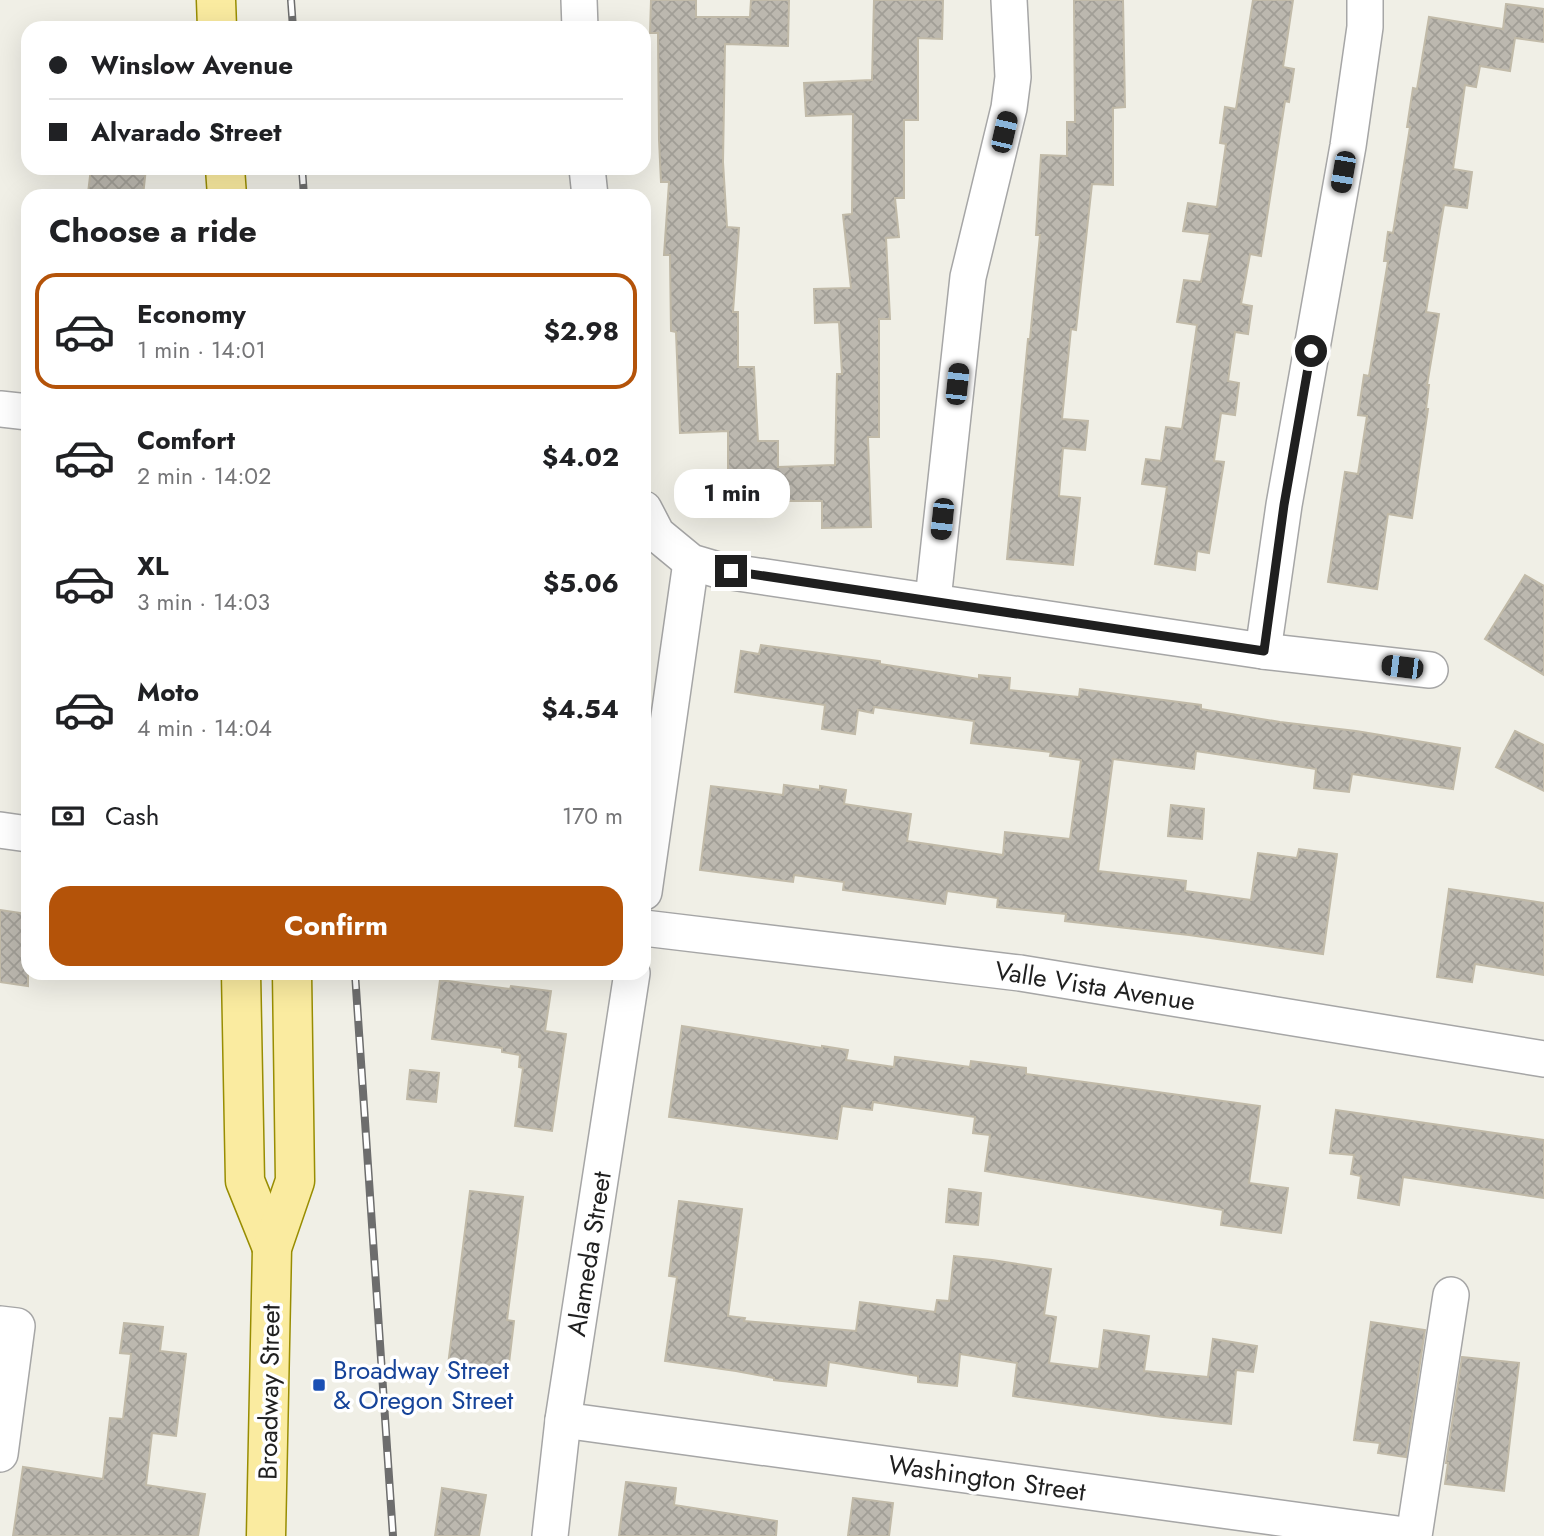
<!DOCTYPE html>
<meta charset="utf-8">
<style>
:root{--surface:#fff;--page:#f2f2f2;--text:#202124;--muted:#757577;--line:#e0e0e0;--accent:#b45309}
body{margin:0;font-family:Jost,sans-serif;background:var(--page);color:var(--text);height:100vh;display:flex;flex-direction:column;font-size:26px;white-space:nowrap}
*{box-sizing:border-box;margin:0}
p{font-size:23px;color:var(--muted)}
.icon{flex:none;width:38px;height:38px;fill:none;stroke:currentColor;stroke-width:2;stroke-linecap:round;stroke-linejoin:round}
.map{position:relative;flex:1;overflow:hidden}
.drawer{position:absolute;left:21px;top:189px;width:630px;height:791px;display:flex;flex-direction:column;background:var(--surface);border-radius:21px;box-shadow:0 7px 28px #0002}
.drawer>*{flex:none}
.hud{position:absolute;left:21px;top:21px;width:630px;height:154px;border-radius:21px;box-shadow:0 7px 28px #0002;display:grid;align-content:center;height:154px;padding:0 28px;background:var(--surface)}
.end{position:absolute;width:32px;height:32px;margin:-16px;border:9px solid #1f1f1f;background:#fff;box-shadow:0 0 0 4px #fff}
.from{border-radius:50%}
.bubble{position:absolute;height:49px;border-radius:21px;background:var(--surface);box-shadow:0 7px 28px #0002;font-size:23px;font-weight:700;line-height:49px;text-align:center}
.car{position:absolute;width:21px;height:42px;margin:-21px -10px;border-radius:9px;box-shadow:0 0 5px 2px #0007;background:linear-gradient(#222 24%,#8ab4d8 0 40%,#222 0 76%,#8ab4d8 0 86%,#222 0)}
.hud b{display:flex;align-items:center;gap:24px;height:66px;font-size:26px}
.hud b+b{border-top:2px solid var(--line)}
.hud i{width:18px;height:18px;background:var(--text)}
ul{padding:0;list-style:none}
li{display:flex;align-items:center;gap:21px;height:116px;margin:0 14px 10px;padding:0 14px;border:4px solid transparent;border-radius:21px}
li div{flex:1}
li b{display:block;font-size:26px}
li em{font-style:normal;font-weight:700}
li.on{border-color:var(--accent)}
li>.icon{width:63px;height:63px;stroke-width:1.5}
h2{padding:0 28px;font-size:32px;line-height:84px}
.pay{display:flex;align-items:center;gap:18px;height:77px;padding:0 28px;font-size:26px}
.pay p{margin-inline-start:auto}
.action{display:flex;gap:14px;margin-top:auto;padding:14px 28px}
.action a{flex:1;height:80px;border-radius:21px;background:var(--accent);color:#fff;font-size:28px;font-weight:700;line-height:80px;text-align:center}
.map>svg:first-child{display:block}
.building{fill:url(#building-cross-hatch);stroke:#c1baa8;stroke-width:2}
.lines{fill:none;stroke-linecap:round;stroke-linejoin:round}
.minor-casing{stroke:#a6a6a6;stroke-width:38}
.major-casing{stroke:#988d02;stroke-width:41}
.minor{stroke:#fff;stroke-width:35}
.major{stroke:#faeba0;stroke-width:38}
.rail-casing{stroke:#6d6d6d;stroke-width:8}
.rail{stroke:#fff;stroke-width:5;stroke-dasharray:16;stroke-linecap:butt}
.route{stroke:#1f1f1f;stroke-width:9}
.transit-dot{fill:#1a4fb4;stroke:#fff;stroke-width:2.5}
.labels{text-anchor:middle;stroke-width:7;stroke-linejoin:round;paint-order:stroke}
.street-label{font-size:26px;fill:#1f1f1f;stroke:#fff}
.transit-label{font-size:26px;fill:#164399;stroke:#fff;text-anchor:start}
</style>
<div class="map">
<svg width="1544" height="1536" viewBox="0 0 1544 1536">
<defs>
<pattern id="building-cross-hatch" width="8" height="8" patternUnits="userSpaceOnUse" patternTransform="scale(1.75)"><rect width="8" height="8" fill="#bcb8af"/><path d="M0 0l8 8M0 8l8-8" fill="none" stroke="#a19e96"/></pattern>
</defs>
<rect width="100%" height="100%" fill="#f0efe6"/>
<g class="building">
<path d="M651 0H696V17H750L751 0H789L788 46 725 44 723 162 727 227 739 228 733 312H738V367H754L758 441H778V467L835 465 837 374H842L839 322 815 323 814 289 851 288 843 215 852 214 853 114 806 116 804 83 872 80 874 0H943L942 39 918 38V120H904V198H895L899 237 886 238 890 319H879V437H868L871 527 822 528V501H728V431L680 433 676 332 671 331 670 255H664L669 182H661L659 140 658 33H650Z"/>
<path d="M1074 0H1123L1125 107 1113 108V185L1092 184 1076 330 1071 329 1062 419 1088 421 1085 450 1063 448 1059 496 1080 498 1073 565 1007 559 1028 339H1030L1040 235H1036L1041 155 1067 156V122H1075Z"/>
<path d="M1253 0H1293L1283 67 1294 69 1289 102 1285 101 1261 256 1250 254 1241 304 1252 306 1248 334 1235 332 1228 381 1239 383 1235 415 1221 413 1214 461 1224 462 1209 553 1197 551 1195 570 1155 564 1167 487 1142 484 1146 459 1161 461 1166 427 1182 429 1197 325 1177 322 1184 280 1201 282 1210 234 1183 231 1188 203 1217 207 1226 144 1220 143 1225 107 1236 109Z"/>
<path d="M1506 4 1544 9V42L1515 38 1510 71 1480 66 1476 87 1465 85 1453 169 1472 172 1467 208 1444 205 1440 228 1426 312 1439 314 1427 385H1429L1426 409H1428L1412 518 1388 514 1377 589 1328 582 1345 472 1358 474 1367 416 1358 415 1364 375 1369 376 1388 261H1384L1388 232 1393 233 1410 127H1407L1413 88 1417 89 1429 17 1503 29Z"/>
<path d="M91 168H146L143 196 88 193Z"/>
<path d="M1525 575 1544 586V675L1485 639Z"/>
<path d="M761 645 880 661V664L979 679V675L1010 678 1009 690 1079 697 1080 689 1201 705V709L1280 722 1356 731 1460 748 1453 789 1352 774 1349 792 1314 788 1316 769 1196 751 1194 769 1113 759 1098 871 1186 881 1185 891 1251 900 1258 853 1297 858 1299 849 1337 854 1323 954 1189 935 1065 921 1066 914 997 907 998 898 947 891 945 904 843 890 844 882 794 875 793 882 700 870 711 786 783 795 784 785 820 790V786L846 790 844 804 911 814 907 841 1003 855 1005 832 1070 839 1081 760 1050 756 1051 752 971 743 974 721 874 707 873 713 858 710 855 734 822 729 825 705 735 692 741 651 759 654Z"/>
<path d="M1515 731 1544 745V791L1496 767Z"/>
<path d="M1171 805 1204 809 1202 839 1168 836Z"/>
<path d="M1449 889 1544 903V975L1475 964 1472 982 1437 977Z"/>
<path d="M0 910 28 914V986L0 982Z"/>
<path d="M440 980 510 989 511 986 551 991 545 1031 566 1034 552 1131 515 1126 523 1068 519 1067 520 1055 502 1052V1048L432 1039Z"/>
<path d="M682 1026 822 1048V1046L848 1050 846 1060 894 1067 895 1057 970 1067 971 1061 1026 1068V1074L1260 1106 1249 1183 1288 1188 1281 1233 1221 1225 1223 1210 985 1171 990 1135 973 1133 975 1117 873 1102 872 1110 842 1106 837 1139 669 1117Z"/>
<path d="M410 1070 439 1073 436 1102 407 1099Z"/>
<path d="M1336 1110 1544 1140V1198L1403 1177 1399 1205 1358 1198 1361 1176 1351 1174 1354 1155 1330 1153Z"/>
<path d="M949 1189 981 1193 978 1225 946 1222Z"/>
<path d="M470 1191 523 1197 507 1320 514 1321 507 1380 447 1373Z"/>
<path d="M679 1201 742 1209 728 1316 745 1318 744 1321 856 1331 860 1302 935 1312 937 1300 949 1301 954 1256 992 1260 1051 1269 1044 1315 1056 1317 1049 1363 1099 1369 1104 1330 1149 1336 1144 1371 1208 1377 1213 1339 1257 1346 1253 1372 1236 1370 1231 1424 1163 1417 1013 1396 1017 1363 960 1354 957 1386 918 1382V1376L829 1362 826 1386 774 1380V1378L736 1371 665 1361 677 1277 669 1276Z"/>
<path d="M1371 1322 1425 1330 1406 1457 1378 1453 1380 1443 1354 1440Z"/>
<path d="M124 1323 163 1327 160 1351 186 1354 176 1436 152 1433 146 1485 205 1494 198 1536H13L23 1467 103 1479 110 1418 123 1419 131 1354 120 1353Z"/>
<path d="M1462 1357 1519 1363 1504 1491 1445 1484 1448 1463H1446Z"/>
<path d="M626 1482 676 1488 674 1505 777 1521 776 1536H619Z"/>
<path d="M442 1488 486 1495 479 1536H435Z"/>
<path d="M853 1498 893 1503 889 1536H848Z"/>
</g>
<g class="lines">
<defs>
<g id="minor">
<path d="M579 0 580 28"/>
<path d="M587 168 590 196"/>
<path d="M0 409 28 412"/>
<path d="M644 509 657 534 691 562 718 570 1263 651 1430 670"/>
<path d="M933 600 968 277 1009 108 1013 77 1009 0"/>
<path d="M1263 651 1284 505 1348 146 1365 27V0"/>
<path d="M0 830 28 834"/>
<path d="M644 892 691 562"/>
<path d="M644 928 1020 973 1544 1059"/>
<path d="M0 1324 17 1326 0 1454"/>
<path d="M563 1420 1412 1536"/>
<path d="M550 1536 563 1420 632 973"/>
<path d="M1414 1536 1451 1295"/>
</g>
<g id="major">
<path d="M216 0 217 28"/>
<path d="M225 168 227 196"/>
<path d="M241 973 245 1181 272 1248"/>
<path d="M266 1536 272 1248 295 1181 292 973"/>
</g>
</defs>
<use href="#minor" class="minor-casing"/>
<use href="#major" class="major-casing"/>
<use href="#minor" class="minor"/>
<use href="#major" class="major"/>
<defs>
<g id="rail">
<path d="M291 0 293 28"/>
<path d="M302 168 304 196"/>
<path d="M355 973 393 1536"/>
</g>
</defs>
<use href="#rail" class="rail-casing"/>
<use href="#rail" class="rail"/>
</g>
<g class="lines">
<path class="route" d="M731 571 1264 651 1284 505 1311 351"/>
</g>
<rect class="transit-dot" x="312" y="1378" width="14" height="14" rx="3.5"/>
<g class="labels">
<g class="street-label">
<text transform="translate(1095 986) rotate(9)" y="9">Valle Vista Avenue</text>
<text transform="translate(589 1254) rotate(-81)" y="9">Alameda Street</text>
<text transform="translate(269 1392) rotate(-89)" y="9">Broadway Street</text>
<text transform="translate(987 1478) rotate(8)" y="9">Washington Street</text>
</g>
<g class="transit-label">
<text x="333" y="1379">Broadway Street<tspan x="333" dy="30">&amp; Oregon Street</tspan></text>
</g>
</g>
</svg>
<i class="end from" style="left:1311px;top:351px"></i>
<i class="end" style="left:731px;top:571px"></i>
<div class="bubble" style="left:674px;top:469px;width:116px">1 min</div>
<i class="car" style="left:1004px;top:132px;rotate:13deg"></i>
<i class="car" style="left:1343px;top:172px;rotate:190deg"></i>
<i class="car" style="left:957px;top:384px;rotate:6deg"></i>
<i class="car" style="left:942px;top:519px;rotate:186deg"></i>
<i class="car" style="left:1402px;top:667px;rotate:277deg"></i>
<div class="hud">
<b><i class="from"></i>Winslow Avenue</b>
<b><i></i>Alvarado Street</b>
</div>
<section class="drawer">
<h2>Choose a ride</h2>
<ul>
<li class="on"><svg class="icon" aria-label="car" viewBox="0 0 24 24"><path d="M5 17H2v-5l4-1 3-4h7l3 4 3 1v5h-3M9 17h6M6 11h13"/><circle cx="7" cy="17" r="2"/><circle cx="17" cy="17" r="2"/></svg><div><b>Economy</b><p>1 min · 14:01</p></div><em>$2.98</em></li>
<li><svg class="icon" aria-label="car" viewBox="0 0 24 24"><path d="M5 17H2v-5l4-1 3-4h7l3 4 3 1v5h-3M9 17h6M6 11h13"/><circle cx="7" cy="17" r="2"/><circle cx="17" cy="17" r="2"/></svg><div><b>Comfort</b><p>2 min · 14:02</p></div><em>$4.02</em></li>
<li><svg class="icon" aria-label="car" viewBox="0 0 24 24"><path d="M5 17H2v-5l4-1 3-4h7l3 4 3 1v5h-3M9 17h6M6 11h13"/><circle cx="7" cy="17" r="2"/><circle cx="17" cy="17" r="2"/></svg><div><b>XL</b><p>3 min · 14:03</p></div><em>$5.06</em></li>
<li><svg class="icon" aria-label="car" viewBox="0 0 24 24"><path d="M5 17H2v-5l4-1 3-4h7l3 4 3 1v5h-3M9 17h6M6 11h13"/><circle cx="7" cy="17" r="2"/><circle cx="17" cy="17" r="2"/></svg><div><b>Moto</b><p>4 min · 14:04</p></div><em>$4.54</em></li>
</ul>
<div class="pay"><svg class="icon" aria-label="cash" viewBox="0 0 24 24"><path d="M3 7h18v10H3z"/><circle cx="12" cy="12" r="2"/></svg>Cash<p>170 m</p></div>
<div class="action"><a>Confirm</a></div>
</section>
</div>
